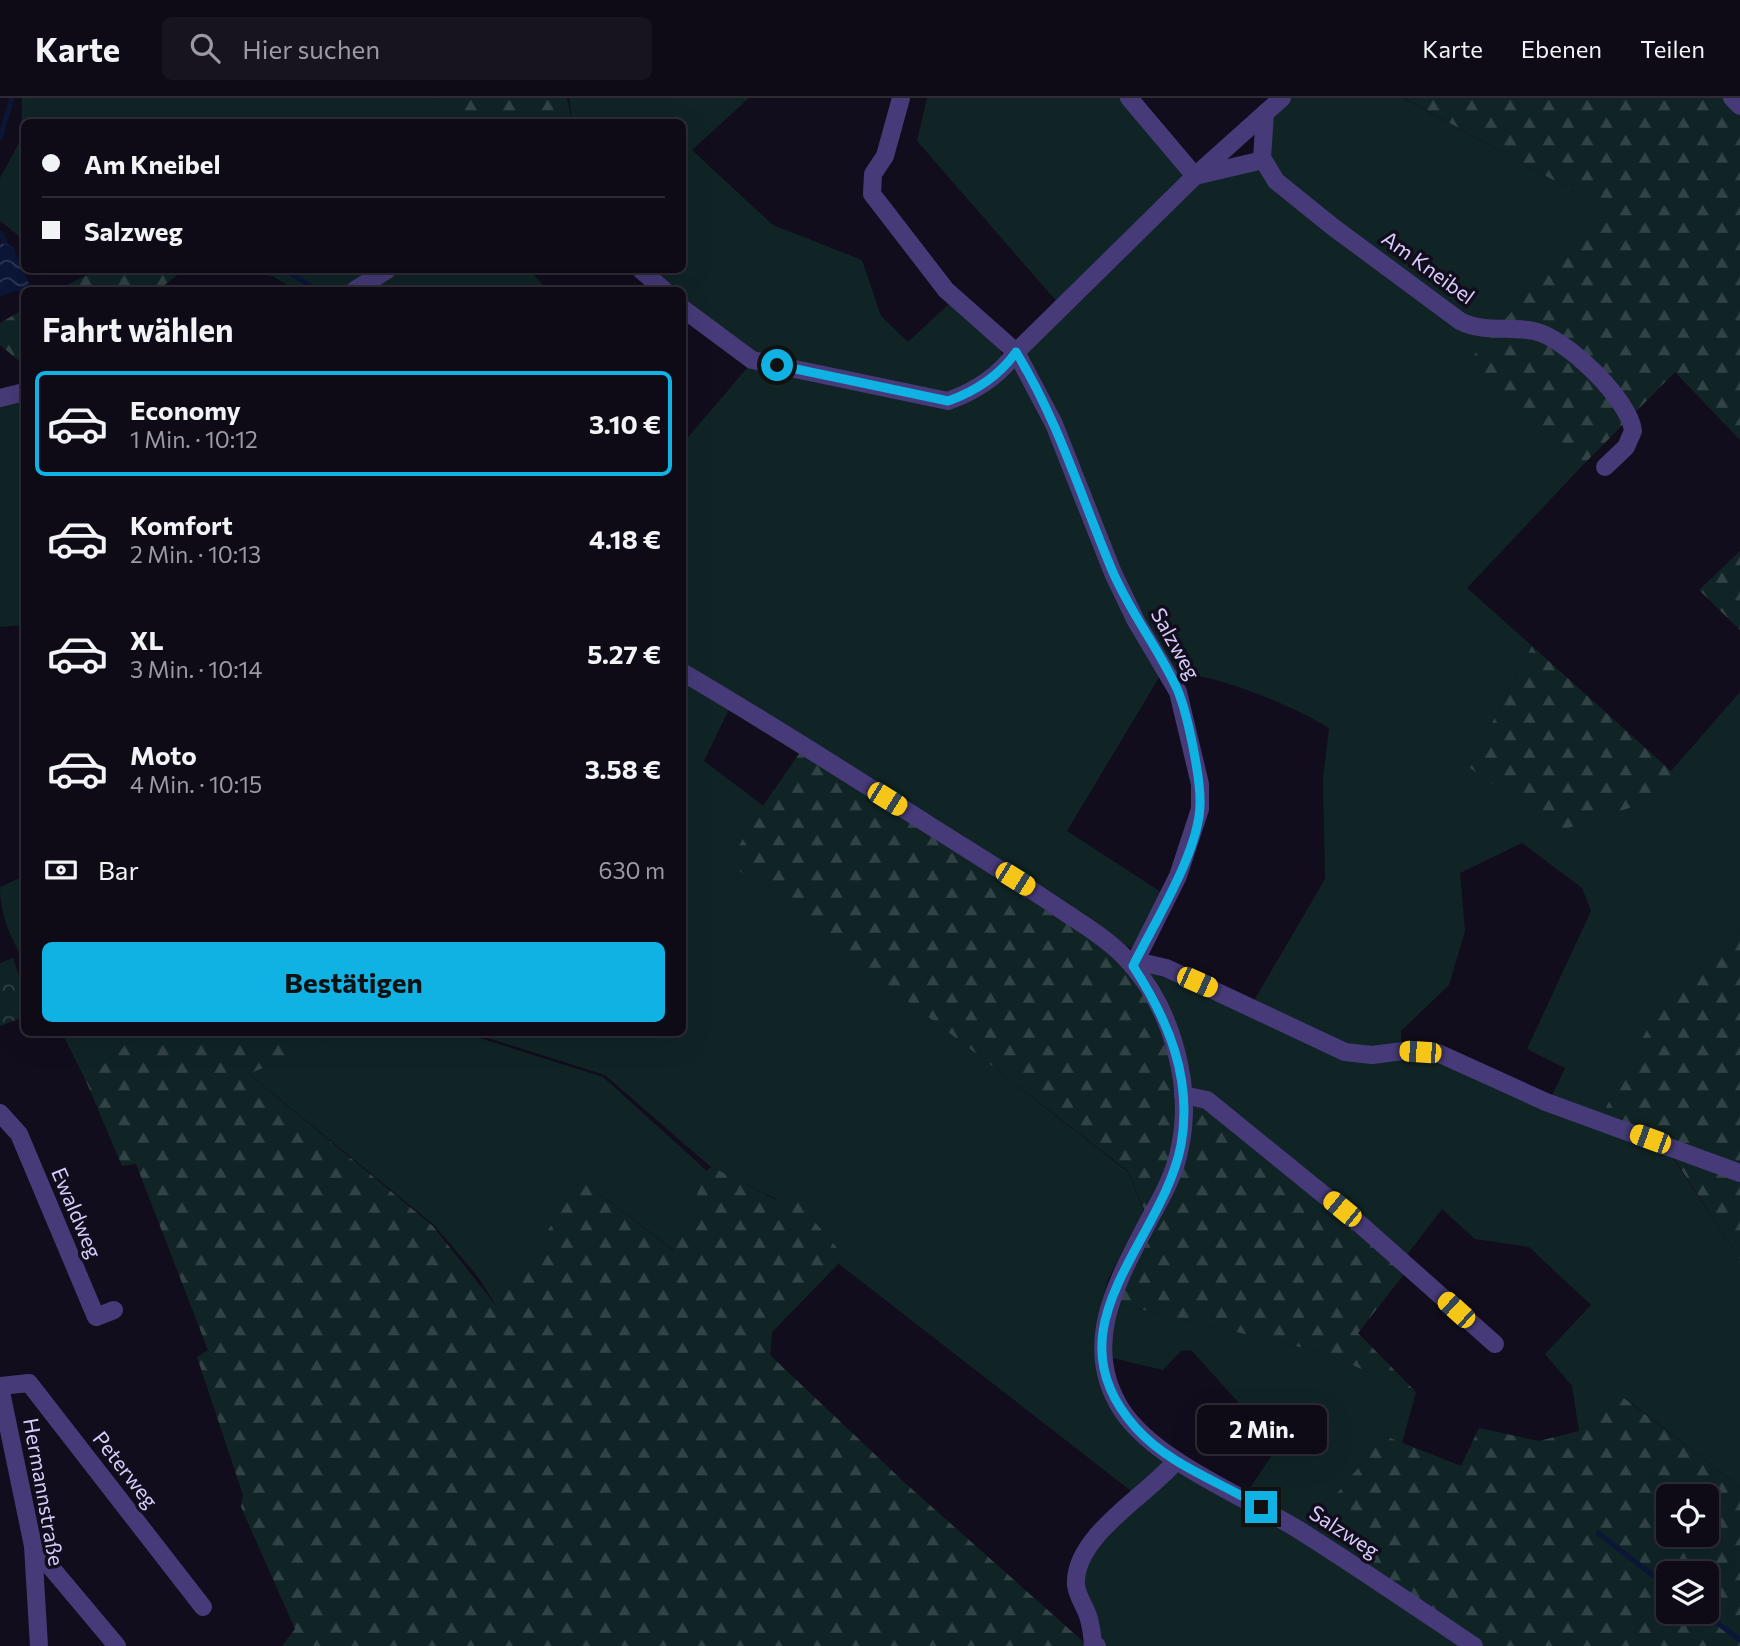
<!DOCTYPE html>
<html lang="de">
<meta charset="utf-8">
<style>
:root{--surface:#0e0a16;--page:#17131f;--text:#f1f3f6;--muted:#9b9aa1;--line:#2e2b35;--accent:#10b2e4}
body{margin:0;font-family:Commissioner,sans-serif;background:var(--page);color:var(--text);height:100vh;display:flex;flex-direction:column;font-size:26px;white-space:nowrap}
*{box-sizing:border-box;margin:0}
p{font-size:23px;color:var(--muted)}
.icon{flex:none;width:38px;height:38px;fill:none;stroke:currentColor;stroke-width:2;stroke-linecap:round;stroke-linejoin:round}
.map{position:relative;flex:1;overflow:hidden}
.details{position:absolute;left:21px;top:189px;width:665px;height:749px;display:flex;flex-direction:column;background:var(--surface);border-radius:10px;box-shadow:0 7px 28px #0002,0 0 0 2px var(--line)}
.details>*{flex:none}
.hud{position:absolute;left:21px;top:21px;width:665px;height:154px;border-radius:10px;box-shadow:0 7px 28px #0002,0 0 0 2px var(--line);display:grid;align-content:center;height:154px;padding:0 21px;background:var(--surface)}
.fabs{position:absolute;left:1656px;top:1386px;display:grid;gap:14px}
.fabs a{display:grid;place-items:center;width:63px;height:63px;border-radius:10px;background:var(--surface);box-shadow:0 7px 28px #0002,0 0 0 2px var(--line);font-size:35px}
.end{position:absolute;width:32px;height:32px;margin:-16px;border:9px solid #10b2e4;background:#111;box-shadow:0 0 0 4px #111}
.from{border-radius:50%}
.bubble{position:absolute;height:49px;border-radius:10px;background:var(--surface);box-shadow:0 7px 28px #0002,0 0 0 2px var(--line);font-size:23px;font-weight:700;line-height:49px;text-align:center}
.car{position:absolute;width:21px;height:42px;margin:-21px -10px;border-radius:9px;box-shadow:0 0 5px 2px #0007;background:linear-gradient(#f5c518 24%,#345 0 40%,#f5c518 0 76%,#345 0 86%,#f5c518 0)}
.hud b{display:flex;align-items:center;gap:24px;height:66px;font-size:26px}
.hud b+b{border-top:2px solid var(--line)}
.hud i{width:18px;height:18px;background:var(--text)}
ul{padding:0;list-style:none}
li{display:flex;align-items:center;gap:21px;height:105px;margin:0 14px 10px;padding:0 7px;border:4px solid transparent;border-radius:10px}
li div{flex:1}
li b{display:block;font-size:26px}
li em{font-style:normal;font-weight:700}
li.active{border-color:var(--accent)}
li>.icon{width:63px;height:63px;stroke-width:1.5}
h2{padding:0 21px;font-size:32px;line-height:84px}
.pay{display:flex;align-items:center;gap:18px;height:77px;padding:0 21px;font-size:26px}
.pay p{margin-inline-start:auto}
.action{display:flex;gap:14px;margin-top:auto;padding:14px 21px}
.action a{flex:1;height:80px;border-radius:10px;background:var(--accent);color:#111;font-size:28px;font-weight:700;line-height:80px;text-align:center}
header{display:flex;align-items:center;gap:42px;box-sizing:border-box;height:98px;padding:0 35px;background:var(--surface);border-bottom:2px solid var(--line)}
header strong{font-size:33px}
nav{display:flex;gap:38px;margin-inline-start:auto;font-size:24px}
.search{width:490px;height:63px;background:var(--page);display:flex;align-items:center;gap:18px;box-sizing:border-box;padding:0 24px;border-radius:10px;color:var(--muted);font-size:26px}
.map>svg:first-child{display:block}
.green{fill:#102426}
.forest{fill:url(#forest-firs);fill-rule:evenodd}
.park{fill:url(#park-crowns)}
.water{fill:url(#water-waves)}
.lines{fill:none;stroke-linecap:round;stroke-linejoin:round}
.stream{stroke:#0c1637;stroke-width:5}
.minor{stroke:#463b78;stroke-width:18}
.route{stroke:#10b2e4;stroke-width:9}
.labels{text-anchor:middle;stroke-width:7;stroke-linejoin:round;paint-order:stroke}
.street-label{font-size:21px;fill:#d8ccfb;stroke:#120d1d}
</style>
<header>
<strong>Karte</strong>
<div class="search"><svg class="icon" aria-label="search" viewBox="0 0 24 24"><circle cx="10" cy="10" r="6"/><path d="M15 15l6 6"/></svg>Hier suchen</div>
<nav><a>Karte</a><a>Ebenen</a><a>Teilen</a></nav>
</header>
<div class="map">
<svg width="1740" height="1548" viewBox="0 0 1740 1548">
<defs>
<pattern id="forest-firs" width="22" height="20" patternUnits="userSpaceOnUse" patternTransform="scale(1.75)"><rect width="22" height="20" fill="#102426"/><path d="M5 1l3.5 6h-7zM16 11l3.5 6h-7z" fill="#324346"/></pattern>
<pattern id="park-crowns" width="20" height="18" patternUnits="userSpaceOnUse" patternTransform="scale(1.75)"><rect width="20" height="18" fill="#102426"/><path d="M2 6a3 3 0 1 1 6 0M12 15a3 3 0 1 1 6 0" fill="none" stroke="#324346"/></pattern>
<pattern id="water-waves" width="16" height="10" patternUnits="userSpaceOnUse" patternTransform="scale(1.75)"><rect width="16" height="10" fill="#0c1637"/><path d="M0 5q4-4 8 0t8 0" fill="none" stroke="#2f3755"/></pattern>
</defs>
<rect width="100%" height="100%" fill="#120d1d"/>
<g class="green">
<path d="M22 0H436L462 24H24V142L0 123V80L21 41Z"/>
<path d="M569 0H749L692 52 773 127 862 162 881 218 908 244 950 205 1001 252 1002 264 991 273 944 297 751 254 683 201 682 192H673L651 172H682V24H572Z"/>
<path d="M927 0H1124L1187 80 1059 206 917 43Z"/>
<path d="M1284 0H1403L1602 109 1583 367 1467 490 1532 548 1469 669 1681 682 1671 673 1740 594V832L1706 866 1669 890 1601 1021 1550 1002 1565 970 1527 951 1591 813 1582 790 1522 745 1460 775 1465 833 1449 887 1401 933V951L1359 954 1252 906 1325 781 1323 680 1329 630C1292 607 1203 569 1161 576L1067 733 1164 796 1138 850 1132 851 980 750 683 566V345L747 270 758 269 949 308 1033 247 1203 79 1267 67 1265 32Z"/>
<path d="M246 172H381L350 192H295L274 179Z"/>
<path d="M392 172H530L547 192H362Z"/>
<path d="M24 300V527L0 529V307Z"/>
<path d="M683 579 730 609 704 663 765 709 756 718 730 764 1128 1074 1144 1113 1108 1181 1098 1221 1096 1255 1155 1358 1168 1368 1135 1396 839 1166 844 1159 792 1105 774 1100 712 1070 605 977 472 935 682 934Z"/>
<path d="M24 778V864C11 839 0 818 0 789Z"/>
<path d="M1144 871 1331 952 1438 959 1666 1050 1740 1161V1389L1625 1300 1579 1333 1539 1343 1579 1333 1572 1288 1545 1256 1591 1207 1529 1149 1475 1141 1442 1111 1403 1162 1184 982Z"/>
<path d="M62 935H138L86 983Z"/>
<path d="M343 935H464L603 979 707 1073 675 1153 581 1082 497 1209 478 1179 434 1127 248 975Z"/>
<path d="M1114 1205 1321 1254 1416 1294 1402 1345 1308 1431 1248 1393 1278 1348 1191 1252 1181 1253 1163 1272 1108 1259Z"/>
<path d="M1179 1371 1358 1477 1458 1548H1101L1080 1489 1092 1451Z"/>
</g>
<g class="forest">
<path d="M436 0H567L572 24H462Z"/>
<path d="M1404 0H1727L1740 13V342L1675 274 1583 367 1464 269 1602 109Z"/>
<path d="M97 172H184L158 192H57Z"/>
<path d="M24 211V267L0 247V225Z"/>
<path d="M1740 453V532L1699 492Z"/>
<path d="M1532 548 1681 682 1666 698 1556 734 1469 669Z"/>
<path d="M801 653 1134 869 1167 943 1176 999 1205 1002 1408 1171 1358 1235 1416 1294 1321 1254 1114 1205 1151 1128 1128 1073 729 765 756 718Z"/>
<path d="M1740 832V1063L1734 1075 1740 1077V1161L1667 1050 1600 1021 1669 890 1706 866Z"/>
<path d="M138 935H343L249 976 433 1128 497 1209 581 1082 674 1153 707 1072 712 1069 774 1101 794 1100 845 1159 772 1234 770 1257 904 1384 1088 1548H282L295 1531 241 1409 243 1397 197 1259 208 1252 136 1066 122 1068 86 983Z"/>
<path d="M1624 1300 1740 1389V1548H1476L1308 1430 1385 1338 1461 1368 1479 1330 1539 1343 1579 1333ZM1668 1398H1706V1437H1668ZM1668 1475H1706V1514H1668Z"/>
</g>
<path class="park" d="M13 860 24 893V919L0 928V865Z"/>
<path class="water" d="M5 144 13 149 31 190 24 195 16 193 0 198V145Z"/>
<g class="lines">
<g class="stream">
<path d="M0 40 12 0"/>
<path d="M0 135 5 144"/>
<path d="M285 172 317 192"/>
<path d="M1598 1435 1668 1489"/>
<path d="M1703 1514 1740 1542"/>
</g>
<g class="minor">
<path d="M901 0 885 58 873 76 872 96 946 192 1016 254 1054 326 1113 475 1136 523 1178 594 1200 686V711L1178 778 1133 868"/>
<path d="M1129 0 1195 78 1263 62"/>
<path d="M1732 0 1740 8"/>
<path d="M1265 15 1262 60 1276 83 1333 129 1460 223C1483 235 1510 228 1534 233 1565 239 1630 302 1633 333L1626 349 1605 369"/>
<path d="M641 172 664 192"/>
<path d="M355 192 387 172"/>
<path d="M682 210 752 262 948 303C976 293 999 278 1016 254L1195 78 1282 0"/>
<path d="M0 300 24 294"/>
<path d="M682 574C766 623 847 675 929 727 973 755 1019 783 1063 813 1087 829 1112 844 1131 866 1172 912 1193 988 1180 1049 1175 1076 1162 1099 1149 1122 1118 1182 1080 1246 1121 1311 1154 1363 1246 1399 1299 1432 1358 1469 1416 1509 1474 1548"/>
<path d="M1133 868 1149 866 1166 870 1345 954 1372 957 1403 953 1438 955 1546 1004 1740 1075"/>
<path d="M1183 997 1207 1002 1361 1127 1495 1246"/>
<path d="M0 1015 19 1036 96 1219 114 1212"/>
<path d="M0 1288 29 1285 203 1509"/>
<path d="M0 1289 33 1448 39 1548"/>
<path d="M33 1448 117 1548"/>
<path d="M1097 1548 1093 1545C1092 1536 1091 1526 1088 1518 1085 1508 1077 1498 1076 1487 1073 1438 1148 1397 1176 1363"/>
</g>
</g>
<g class="lines">
<path class="route" d="M777 267 948 303C976 293 999 278 1016 254 1058 322 1081 399 1112 472 1130 515 1160 552 1178 593 1188 618 1201 681 1200 707 1199 754 1154 825 1133 868 1168 922 1193 980 1181 1047 1162 1145 1045 1229 1136 1330 1169 1367 1219 1383 1261 1409"/>
</g>
<g class="labels">
<g class="street-label">
<text transform="translate(1428 170) rotate(36)" y="7">Am Kneibel</text>
<text transform="translate(1175 546) rotate(61)" y="7">Salzweg</text>
<text transform="translate(76 1115) rotate(67)" y="7">Ewaldweg</text>
<text transform="translate(125 1372) rotate(52)" y="7">Peterweg</text>
<text transform="translate(43 1394) rotate(80)" y="7">Hermannstraße</text>
<text transform="translate(1344 1434) rotate(33)" y="7">Salzweg</text>
</g>
</g>
</svg>
<div class="fabs">
<a><svg class="icon" aria-label="locate" viewBox="0 0 24 24"><circle cx="12" cy="12" r="6"/><path d="M12 2v4M12 18v4M2 12h4M18 12h4"/></svg></a>
<a><svg class="icon" aria-label="layers" viewBox="0 0 24 24"><path d="M12 4l9 5-9 5-9-5zM3 14l9 5 9-5"/></svg></a>
</div>
<i class="end from" style="left:777px;top:267px"></i>
<i class="end" style="left:1261px;top:1409px"></i>
<div class="bubble" style="left:1197px;top:1307px;width:130px">2 Min.</div>
<i class="car" style="left:887px;top:701px;rotate:122deg"></i>
<i class="car" style="left:1015px;top:781px;rotate:122deg"></i>
<i class="car" style="left:1197px;top:884px;rotate:114deg"></i>
<i class="car" style="left:1420px;top:954px;rotate:274deg"></i>
<i class="car" style="left:1650px;top:1041px;rotate:290deg"></i>
<i class="car" style="left:1342px;top:1111px;rotate:309deg"></i>
<i class="car" style="left:1456px;top:1212px;rotate:312deg"></i>
<div class="hud">
<b><i class="from"></i>Am Kneibel</b>
<b><i></i>Salzweg</b>
</div>
<section class="details">
<h2>Fahrt wählen</h2>
<ul>
<li class="active"><svg class="icon" aria-label="car" viewBox="0 0 24 24"><path d="M5 17H2v-5l4-1 3-4h7l3 4 3 1v5h-3M9 17h6M6 11h13"/><circle cx="7" cy="17" r="2"/><circle cx="17" cy="17" r="2"/></svg><div><b>Economy</b><p>1 Min. · 10:12</p></div><em>3.10 €</em></li>
<li><svg class="icon" aria-label="car" viewBox="0 0 24 24"><path d="M5 17H2v-5l4-1 3-4h7l3 4 3 1v5h-3M9 17h6M6 11h13"/><circle cx="7" cy="17" r="2"/><circle cx="17" cy="17" r="2"/></svg><div><b>Komfort</b><p>2 Min. · 10:13</p></div><em>4.18 €</em></li>
<li><svg class="icon" aria-label="car" viewBox="0 0 24 24"><path d="M5 17H2v-5l4-1 3-4h7l3 4 3 1v5h-3M9 17h6M6 11h13"/><circle cx="7" cy="17" r="2"/><circle cx="17" cy="17" r="2"/></svg><div><b>XL</b><p>3 Min. · 10:14</p></div><em>5.27 €</em></li>
<li><svg class="icon" aria-label="car" viewBox="0 0 24 24"><path d="M5 17H2v-5l4-1 3-4h7l3 4 3 1v5h-3M9 17h6M6 11h13"/><circle cx="7" cy="17" r="2"/><circle cx="17" cy="17" r="2"/></svg><div><b>Moto</b><p>4 Min. · 10:15</p></div><em>3.58 €</em></li>
</ul>
<div class="pay"><svg class="icon" aria-label="cash" viewBox="0 0 24 24"><path d="M3 7h18v10H3z"/><circle cx="12" cy="12" r="2"/></svg>Bar<p>630 m</p></div>
<div class="action"><a>Bestätigen</a></div>
</section>
</div>
